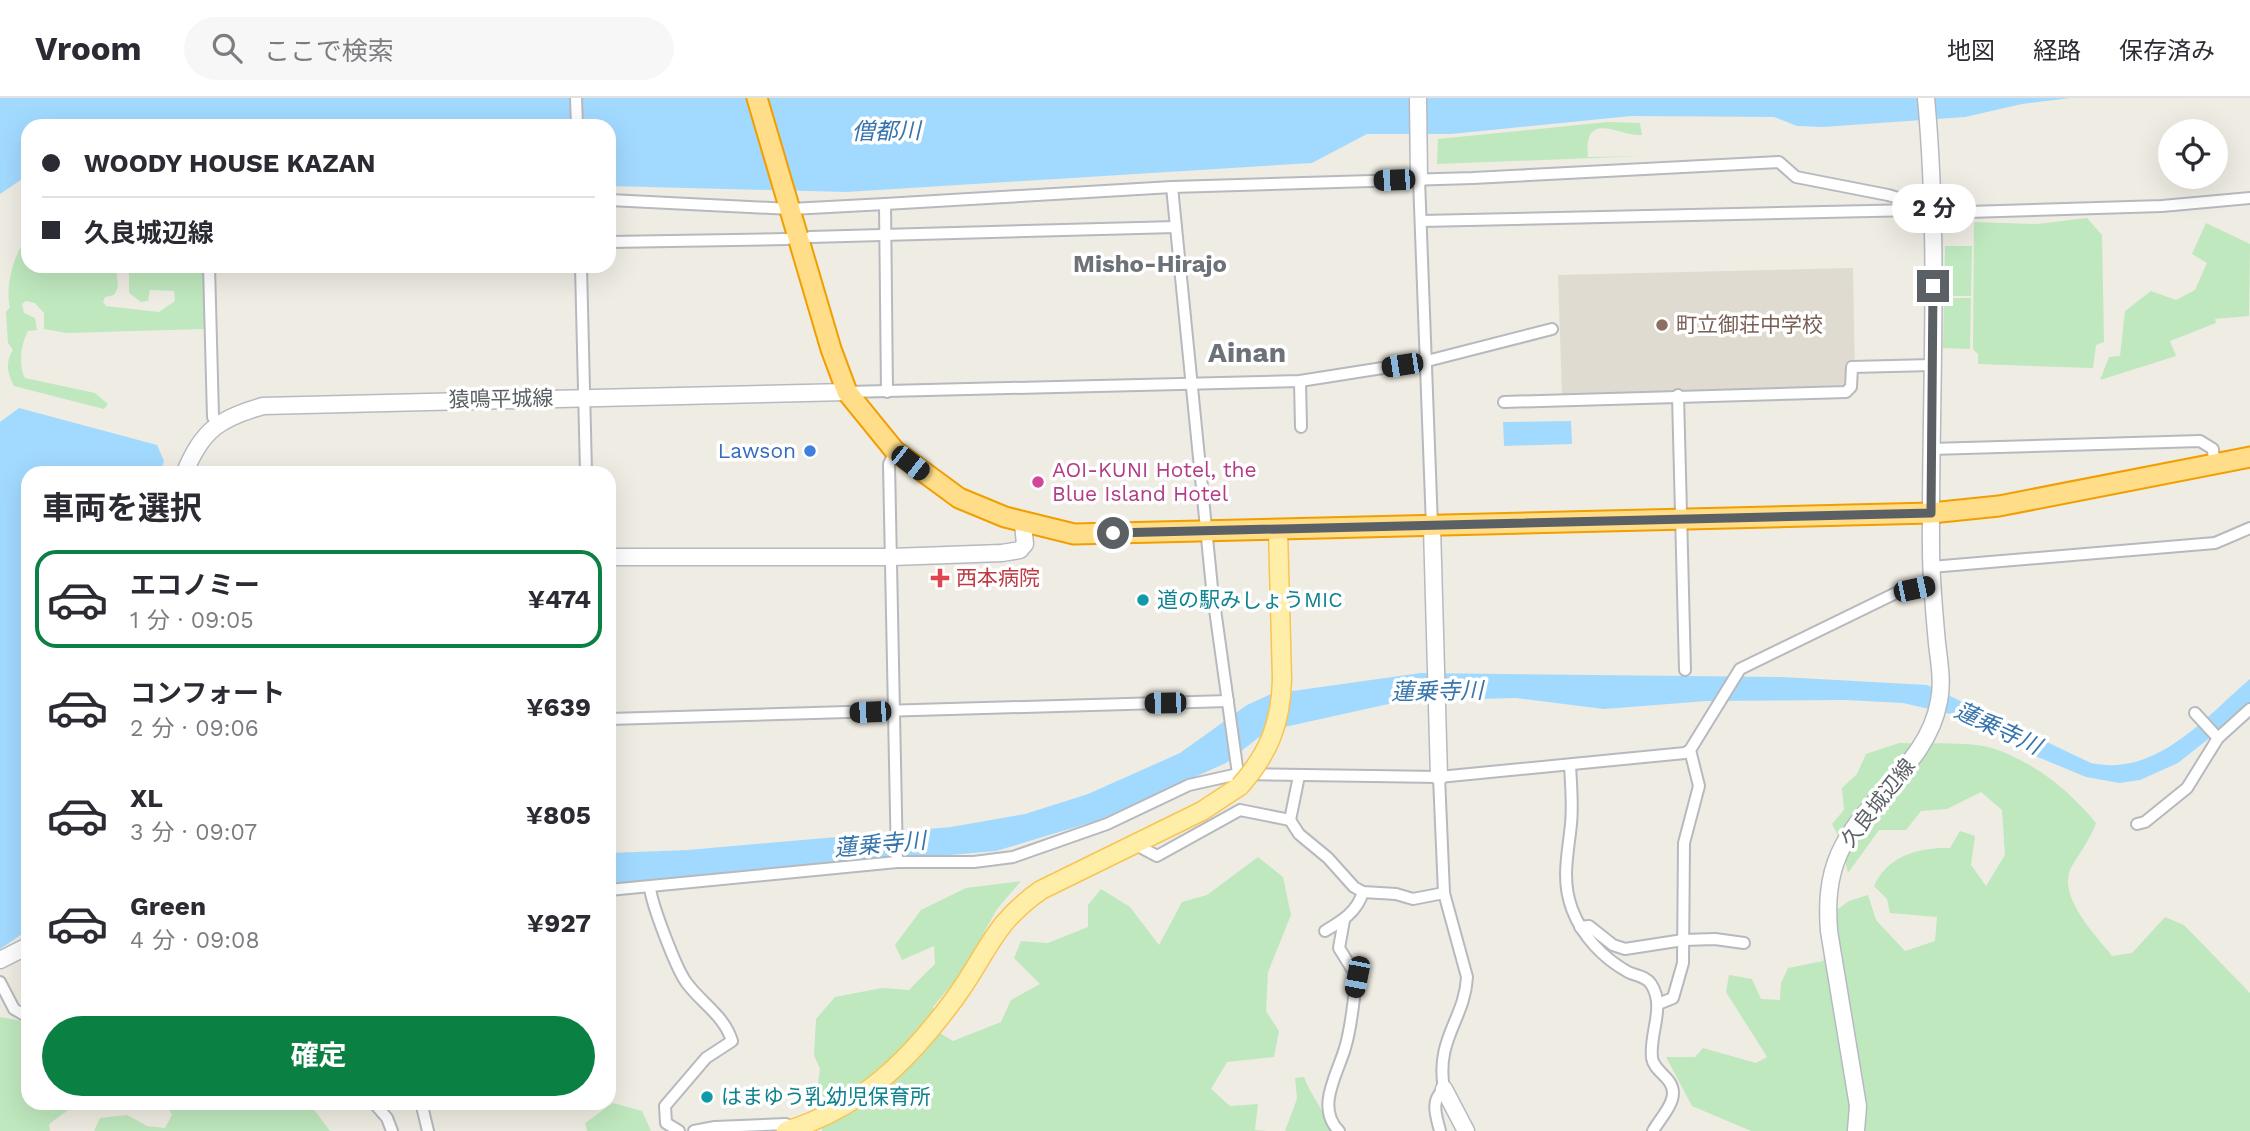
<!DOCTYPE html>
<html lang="ja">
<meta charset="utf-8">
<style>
:root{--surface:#fff;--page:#f7f7f7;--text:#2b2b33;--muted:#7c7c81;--line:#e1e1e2;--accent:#0b8043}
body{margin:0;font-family:"Work Sans","Noto Sans JP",sans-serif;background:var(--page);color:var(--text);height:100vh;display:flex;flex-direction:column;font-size:26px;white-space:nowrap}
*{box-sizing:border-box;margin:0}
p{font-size:23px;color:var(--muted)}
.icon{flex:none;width:38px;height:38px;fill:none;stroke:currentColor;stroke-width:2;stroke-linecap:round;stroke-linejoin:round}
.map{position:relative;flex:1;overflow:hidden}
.side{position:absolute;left:21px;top:368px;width:595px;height:644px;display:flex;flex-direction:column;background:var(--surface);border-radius:21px;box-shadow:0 7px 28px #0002}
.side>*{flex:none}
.hud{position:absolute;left:21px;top:21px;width:595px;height:154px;border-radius:21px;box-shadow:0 7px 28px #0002;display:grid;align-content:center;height:154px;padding:0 21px;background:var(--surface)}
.controls{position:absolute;left:2158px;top:21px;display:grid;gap:14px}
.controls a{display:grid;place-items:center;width:70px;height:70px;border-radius:50%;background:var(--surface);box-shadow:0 7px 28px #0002;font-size:35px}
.end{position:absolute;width:32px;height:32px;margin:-16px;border:9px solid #5b6064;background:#fff;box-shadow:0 0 0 4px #fff}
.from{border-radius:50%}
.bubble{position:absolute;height:49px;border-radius:24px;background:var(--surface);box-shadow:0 7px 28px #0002;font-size:23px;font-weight:700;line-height:49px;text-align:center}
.car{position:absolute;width:21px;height:42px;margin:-21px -10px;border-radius:9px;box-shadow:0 0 5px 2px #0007;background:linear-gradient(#222 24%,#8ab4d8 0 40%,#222 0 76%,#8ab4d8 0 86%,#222 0)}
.hud b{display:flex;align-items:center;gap:24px;height:66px;font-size:26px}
.hud b+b{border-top:2px solid var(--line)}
.hud i{width:18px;height:18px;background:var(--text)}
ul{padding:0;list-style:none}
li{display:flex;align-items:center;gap:21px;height:98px;margin:0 14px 10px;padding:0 7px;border:4px solid transparent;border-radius:21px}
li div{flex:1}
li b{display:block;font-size:26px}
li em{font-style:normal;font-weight:700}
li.on{border-color:var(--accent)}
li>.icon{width:63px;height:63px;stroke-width:1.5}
h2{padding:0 21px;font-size:32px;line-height:84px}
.button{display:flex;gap:14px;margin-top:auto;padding:14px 21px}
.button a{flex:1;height:80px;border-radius:42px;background:var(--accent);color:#fff;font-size:28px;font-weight:700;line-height:80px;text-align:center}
header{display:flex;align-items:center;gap:42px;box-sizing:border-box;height:98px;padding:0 35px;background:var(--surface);border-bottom:2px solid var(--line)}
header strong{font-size:33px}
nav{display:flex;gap:38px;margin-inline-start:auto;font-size:24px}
.search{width:490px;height:63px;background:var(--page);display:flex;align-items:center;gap:18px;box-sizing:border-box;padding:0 24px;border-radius:38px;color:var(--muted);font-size:26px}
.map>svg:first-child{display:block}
.education{fill:#dfdbd1}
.green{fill:#bfe8be}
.water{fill:#a2daff}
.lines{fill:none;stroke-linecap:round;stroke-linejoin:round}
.street-casing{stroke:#b6b9be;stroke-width:14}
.secondary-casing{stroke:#b6bac0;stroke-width:19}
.primary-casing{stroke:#f9c452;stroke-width:21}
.highway-casing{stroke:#f19e00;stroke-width:23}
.street{stroke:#fff;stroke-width:10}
.secondary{stroke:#fff;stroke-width:16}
.primary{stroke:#ffeea7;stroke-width:18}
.highway{stroke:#ffdd89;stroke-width:19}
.primary-bridge-casing{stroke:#f9c452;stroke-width:21;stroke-linecap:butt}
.primary-bridge{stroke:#ffeea7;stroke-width:18}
.route{stroke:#5b6064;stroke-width:9}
.education-dot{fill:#8d6e63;stroke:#fff;stroke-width:2.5}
.shop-dot{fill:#3f7fe0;stroke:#fff;stroke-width:2.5}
.hotel-dot{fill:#d1479c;stroke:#fff;stroke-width:2.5}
.health-dot{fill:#e0444e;stroke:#fff;stroke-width:2.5}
.culture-dot{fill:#0f9aa8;stroke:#fff;stroke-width:2.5}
.labels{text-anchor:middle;stroke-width:7;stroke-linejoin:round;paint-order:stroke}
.education-label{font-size:21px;fill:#785e54;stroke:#fff;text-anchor:start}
.street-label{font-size:21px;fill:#5b6064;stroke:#fff}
.shop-label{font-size:21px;fill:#366cbe;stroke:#fff;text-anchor:end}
.hotel-label{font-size:21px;fill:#b23c85;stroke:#fff;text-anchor:start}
.health-label{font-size:21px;fill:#be3a42;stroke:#fff;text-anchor:start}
.culture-label{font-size:21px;fill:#0d838f;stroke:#fff;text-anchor:start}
.water-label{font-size:23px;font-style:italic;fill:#3775ad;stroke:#fff}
.quarter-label{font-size:24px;font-weight:bold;fill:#6c7277;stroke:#fff}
.district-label{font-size:28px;font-weight:bold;fill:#6c7277;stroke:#fff}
</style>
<header>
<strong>Vroom</strong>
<div class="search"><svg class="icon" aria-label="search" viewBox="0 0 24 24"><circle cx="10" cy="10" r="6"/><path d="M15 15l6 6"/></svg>ここで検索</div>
<nav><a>地図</a><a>経路</a><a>保存済み</a></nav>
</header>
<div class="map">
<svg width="2250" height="1033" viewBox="0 0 2250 1033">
<rect width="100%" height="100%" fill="#efece3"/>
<path class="education" d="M1853 170 1855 289 1562 298 1558 177Z"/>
<g class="green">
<path d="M1608 24 1640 25 1642 37C1620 39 1583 10 1588 59L1644 58 1437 66 1438 41Z"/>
<path d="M2087 120 2102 137 2104 244 2096 247 2093 270 1978 266V256L1973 251 1974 124 2037 126Z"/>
<path d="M2206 125 2250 146 2249 218 2215 221 2216 225 2170 243 2176 258 2100 282 2109 259 2120 258 2125 213 2151 193 2176 202 2195 192 2207 165 2192 156Z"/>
<path d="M28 130V168H116L118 189 114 197 105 199 103 204 106 208 159 214 175 203 174 193 150 192 148 203 141 204 129 195V168H206L207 227 203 231 67 235 44 231V215L35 205 26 203 22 206 24 215 35 220 37 232 28 233C21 245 18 269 25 280L95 295 108 306 104 311 14 288C7 275 5 265 13 252L8 245 6 214 10 209C5 190 13 158 25 143L24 133Z"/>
<path d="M1945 148H1972L1971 198H1944Z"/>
<path d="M1944 200H1971L1970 251 1943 250Z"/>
<path d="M1899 645C1923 646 1971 643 1992 650 2034 664 2069 692 2096 725 2089 743 2081 753 2072 768 2055 797 2096 837 2112 858L2132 855 2165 819 2184 827 2250 895V1033H1751L1692 1008 1666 959H1695L1703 950 1756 965 1767 959 1726 894 1729 877 1752 881 1761 901 1780 902 1781 885 1788 870 1823 863 1827 846 1823 822 1849 803 1868 797 1876 822 1905 853 1935 843 1937 819 1890 815 1887 801 1874 788C1887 758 1919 749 1950 750L1960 733 1975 738 1971 767 1986 788 2005 757 2002 712 1981 694 1947 711 1921 713 1906 732H1879L1848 775 1841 744 1832 726 1844 712 1842 690 1857 676 1866 656Z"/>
<path d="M1258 759 1283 779 1291 817 1268 874 1266 913 1279 933 1274 959 1227 964 1211 991 1230 1008 1258 1006 1255 1032 1268 1033H822L816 1002 820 971 814 957 816 921 835 899 882 890 909 892 935 866 934 848 902 862 895 847 921 812 966 790 1021 783 997 811 962 874 933 909 940 935 953 943 1001 924 1011 902 1040 886 1014 860 1021 843 1048 845 1088 829V807L1101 791 1130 809 1159 847 1182 804 1207 797Z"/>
<path d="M0 919 28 924V1004L78 1005 49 1026 50 1033H0Z"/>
<path d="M1304 979C1312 1000 1325 1013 1331 1033H1285L1297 1001 1295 980Z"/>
<path d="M165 1004 309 1005 330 1033H94L100 1020 127 1017 147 1028 165 1030 172 1017Z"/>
<path d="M613 1005 642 1013 651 1033H587L585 1025Z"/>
</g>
<g class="water">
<path d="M0 0H2071L2022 6 1965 19 1823 29 1797 28 1774 19 1631 18 1451 36H1367L1312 65 846 94 609 88V28H28V77L0 96Z"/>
<path d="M19 310 157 347 164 363 160 374H28V832L0 851V324Z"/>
<path d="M1571 323 1572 346 1504 348 1503 324Z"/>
<path d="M1421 575 1782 579 1927 587 2091 665C2157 679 2203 621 2250 581V608L2178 665 2140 682 2119 685 2086 679 2033 657 1960 618 1903 605 1845 602 1707 603 1604 611 1516 600 1402 603 1267 633 1226 665 1099 722 996 753 609 786V755L688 752 951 729 1025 716 1088 696 1180 655 1247 607 1271 596Z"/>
</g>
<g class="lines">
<defs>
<g id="street">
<path d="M576 0 577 28"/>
<path d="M1419 81 1432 429"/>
<path d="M1172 89 1212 490 1238 676"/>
<path d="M609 102 791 111 885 106"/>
<path d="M1421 123 1917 112 1924 107"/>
<path d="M810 139 1176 129"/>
<path d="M609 144 787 141"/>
<path d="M209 168 213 319 218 325"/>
<path d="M581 168 586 374"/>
<path d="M1300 283 1301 329"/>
<path d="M847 294 1300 283 1427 263 1552 231"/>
<path d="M887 294 885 106 1172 89 1473 80 1779 64 1796 79 1888 97 1933 110 1968 114 2162 108 2250 100"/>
<path d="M1678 297 1685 572"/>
<path d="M1504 304 1846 294 1851 289 1852 269 1932 267"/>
<path d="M1931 351 2200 343 2213 351 2214 365"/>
<path d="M895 353 889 366 897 764"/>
<path d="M1931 469 2215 445 2250 430"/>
<path d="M2195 615 2218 640"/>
<path d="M609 621 1228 603"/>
<path d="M1570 667C1571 687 1573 707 1571 726 1568 756 1561 782 1572 811 1582 838 1603 860 1628 874 1636 878 1646 878 1651 886 1666 909 1649 935 1652 960 1654 974 1673 979 1673 995 1673 1008 1659 1022 1653 1033"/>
<path d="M1299 678 1290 722 1299 736 1328 760 1354 789 1363 794 1396 796 1413 801 1444 795"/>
<path d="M1439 679 1444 795 1467 879C1465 921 1435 941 1444 991 1430 1003 1436 1017 1440 1033"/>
<path d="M2137 726 2145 724 2187 690 2218 640 2250 611"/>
<path d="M1142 750 1157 758 1240 712 1290 722"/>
<path d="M650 789C651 805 676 870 686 884 701 905 724 917 732 943L706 960 665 1008 666 1025 679 1033"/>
<path d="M609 792 897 764H974L1013 759 1107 726 1189 687 1238 676 1439 679 1685 655 1690 652 1740 571 1896 495 1932 487"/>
<path d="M1580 829 1589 828 1613 847 1625 851 1683 842 1715 841 1744 845"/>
<path d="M1325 833C1342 823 1357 814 1363 794"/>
<path d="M0 884 14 911 28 919"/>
<path d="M1658 906 1673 900 1683 865 1684 745 1699 688 1690 652"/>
<path d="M373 1004 387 1020 392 1033"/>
<path d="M421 1004 428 1033"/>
<path d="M694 1033 715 1029 786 1026 790 1031"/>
<path d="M1339 1033C1315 1010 1338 975 1345 950 1352 928 1353 902 1357 879L1339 850 1344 822"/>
</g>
<g id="secondary">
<path d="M1418 0 1419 81"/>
<path d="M185 374C202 332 220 320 263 308L847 294"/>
<path d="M1432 429 1439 679"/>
<path d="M609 459H892L1002 455 1020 452 1025 446 1023 426"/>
<path d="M0 862 28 848"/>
<path d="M1444 991 1466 1033"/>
<path d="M1856 1033 1858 1008 1829 833C1827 806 1828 781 1839 756 1864 699 1928 667 1939 603 1943 584 1939 563 1937 545 1934 513 1931 481 1931 450 1930 300 1940 149 1926 0"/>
</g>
<g id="primary">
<path d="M1278 432 1282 581"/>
<path d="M786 1033C862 1009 908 964 955 900 988 855 992 826 1041 792L1202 713 1240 688"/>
</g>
<path id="highway" d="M757 0 831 251 847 294 895 353 959 400 1005 419 1074 436 1931 415 1999 408 2250 359"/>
</defs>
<use href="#street" class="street-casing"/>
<use href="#secondary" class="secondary-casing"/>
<use href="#primary" class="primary-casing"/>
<use href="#highway" class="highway-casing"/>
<use href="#street" class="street"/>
<use href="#secondary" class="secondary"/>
<use href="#primary" class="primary"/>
<use href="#highway" class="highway"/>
<defs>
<path id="primary-bridge" d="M1240 688C1269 655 1281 625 1282 581"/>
</defs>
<use href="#primary-bridge" class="primary-bridge-casing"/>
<use href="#primary-bridge" class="primary-bridge"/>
</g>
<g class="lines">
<path class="route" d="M1113 435 1931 415 1933 188"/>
</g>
<circle class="education-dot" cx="1662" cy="227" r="7"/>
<circle class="shop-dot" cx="810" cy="353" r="7"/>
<circle class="hotel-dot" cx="1038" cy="384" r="7"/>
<path class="health-dot" d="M936.5 469.5h7v7h7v7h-7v7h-7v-7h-7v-7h7z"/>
<g class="culture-dot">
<circle cx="1143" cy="502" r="7"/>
<circle cx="707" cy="999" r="7"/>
</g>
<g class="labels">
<g class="education-label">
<text x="1676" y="234">町立御荘中学校</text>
</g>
<g class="street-label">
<text transform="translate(501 301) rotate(-1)" y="7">猿鳴平城線</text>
<text transform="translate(1878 705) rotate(-52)" y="7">久良城辺線</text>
</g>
<g class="shop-label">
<text x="796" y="360">Lawson</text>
</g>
<g class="hotel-label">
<text x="1052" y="379">AOI-KUNI Hotel, the<tspan x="1052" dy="24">Blue Island Hotel</tspan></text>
</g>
<g class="health-label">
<text x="956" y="487">西本病院</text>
</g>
<g class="culture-label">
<text x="1157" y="509">道の駅みしょうMIC</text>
<text x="721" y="1006">はまゆう乳幼児保育所</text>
</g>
<g class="water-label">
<text transform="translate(886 33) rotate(-1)" y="8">僧都川</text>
<text transform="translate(1437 593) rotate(-1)" y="8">蓮乗寺川</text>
<text transform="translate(1998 630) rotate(25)" y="8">蓮乗寺川</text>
<text transform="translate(880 746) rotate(-5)" y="8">蓮乗寺川</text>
</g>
<g class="quarter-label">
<text x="1150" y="174">Misho-Hirajo</text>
</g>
<g class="district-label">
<text x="1247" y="264">Ainan</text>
</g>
</g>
</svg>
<div class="controls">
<a><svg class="icon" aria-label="locate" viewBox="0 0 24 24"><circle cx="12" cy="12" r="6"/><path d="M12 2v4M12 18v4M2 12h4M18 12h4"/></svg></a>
</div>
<i class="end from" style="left:1113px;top:435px"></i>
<i class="end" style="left:1933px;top:188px"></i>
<div class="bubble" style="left:1892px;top:86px;width:84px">2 分</div>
<i class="car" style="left:1394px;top:82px;rotate:268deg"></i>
<i class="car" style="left:1402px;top:267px;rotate:261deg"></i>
<i class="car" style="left:910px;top:365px;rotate:128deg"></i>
<i class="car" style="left:1914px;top:491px;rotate:78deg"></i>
<i class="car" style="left:1165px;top:605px;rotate:269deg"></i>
<i class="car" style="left:870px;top:614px;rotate:268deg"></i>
<i class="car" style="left:1357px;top:879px;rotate:191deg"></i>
<div class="hud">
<b><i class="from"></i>WOODY HOUSE KAZAN</b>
<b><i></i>久良城辺線</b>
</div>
<section class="side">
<h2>車両を選択</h2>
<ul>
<li class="on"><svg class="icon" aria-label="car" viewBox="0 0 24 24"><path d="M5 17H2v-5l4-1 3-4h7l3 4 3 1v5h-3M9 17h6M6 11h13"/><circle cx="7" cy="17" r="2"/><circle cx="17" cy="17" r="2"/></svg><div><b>エコノミー</b><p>1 分 · 09:05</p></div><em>¥474</em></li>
<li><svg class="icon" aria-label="car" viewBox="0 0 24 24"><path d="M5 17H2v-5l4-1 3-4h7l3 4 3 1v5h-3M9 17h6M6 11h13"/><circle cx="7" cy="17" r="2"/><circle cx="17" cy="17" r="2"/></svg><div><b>コンフォート</b><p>2 分 · 09:06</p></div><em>¥639</em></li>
<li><svg class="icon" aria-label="car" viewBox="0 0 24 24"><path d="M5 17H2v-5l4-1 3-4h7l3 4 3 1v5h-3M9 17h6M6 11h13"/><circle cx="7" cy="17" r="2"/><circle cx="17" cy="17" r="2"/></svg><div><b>XL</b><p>3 分 · 09:07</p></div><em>¥805</em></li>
<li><svg class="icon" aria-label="car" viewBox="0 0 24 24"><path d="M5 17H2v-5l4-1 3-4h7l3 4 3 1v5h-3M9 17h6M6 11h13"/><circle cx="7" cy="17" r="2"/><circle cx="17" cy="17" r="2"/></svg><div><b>Green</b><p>4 分 · 09:08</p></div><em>¥927</em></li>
</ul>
<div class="button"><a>確定</a></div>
</section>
</div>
